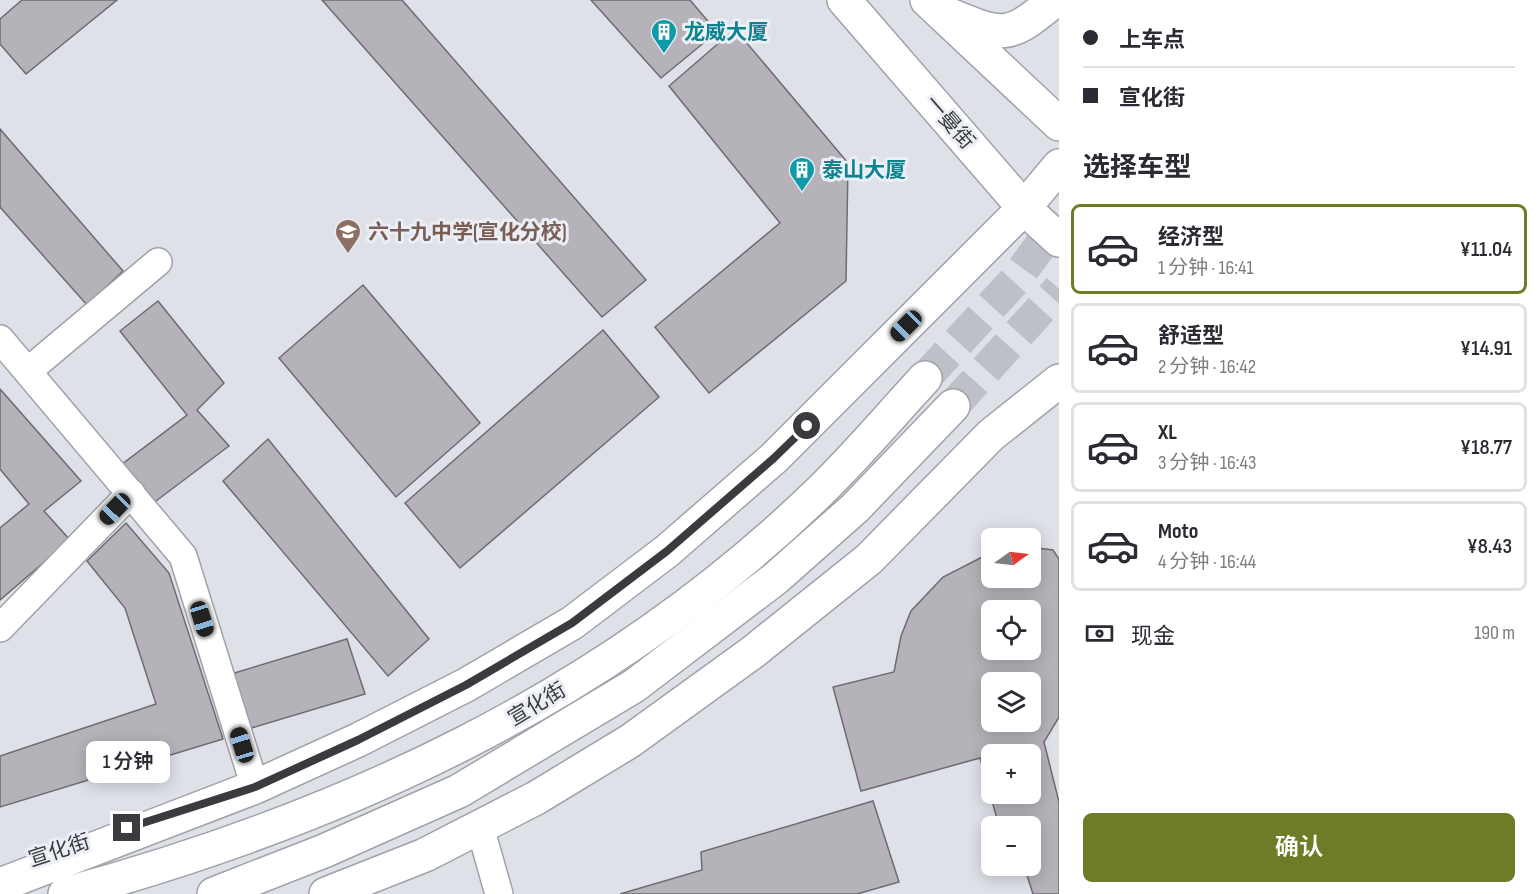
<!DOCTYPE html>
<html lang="zh">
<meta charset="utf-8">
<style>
:root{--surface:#fff;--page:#f2f2f3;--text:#2b2b33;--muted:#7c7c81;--line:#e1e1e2;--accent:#6f7b27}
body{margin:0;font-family:"Sofia Sans Condensed","Noto Sans SC",sans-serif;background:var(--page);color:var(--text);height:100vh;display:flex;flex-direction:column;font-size:22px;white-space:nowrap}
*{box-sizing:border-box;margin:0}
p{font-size:20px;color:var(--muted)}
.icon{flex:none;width:33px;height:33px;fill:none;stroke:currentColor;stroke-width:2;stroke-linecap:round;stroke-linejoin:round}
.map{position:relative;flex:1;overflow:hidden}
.side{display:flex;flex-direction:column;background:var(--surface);width:480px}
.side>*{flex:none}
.top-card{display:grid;align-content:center;height:132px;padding:0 24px;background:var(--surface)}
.needle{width:39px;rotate:76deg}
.controls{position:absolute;left:981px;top:528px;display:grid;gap:12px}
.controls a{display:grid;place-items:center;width:60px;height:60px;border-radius:9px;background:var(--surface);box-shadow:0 3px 15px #0003;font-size:30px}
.end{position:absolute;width:27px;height:27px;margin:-14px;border:8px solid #3a3b3e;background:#fff;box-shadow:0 0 0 3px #fff}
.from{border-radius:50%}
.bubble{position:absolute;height:42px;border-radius:9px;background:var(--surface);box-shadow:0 3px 15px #0003;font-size:20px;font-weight:600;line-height:42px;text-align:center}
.car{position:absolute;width:18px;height:36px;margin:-18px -9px;border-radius:8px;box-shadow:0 0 4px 2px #0007;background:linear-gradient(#222 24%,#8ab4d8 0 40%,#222 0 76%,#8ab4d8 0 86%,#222 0)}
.top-card b{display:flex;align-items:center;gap:21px;height:57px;font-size:22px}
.top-card b+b{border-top:2px solid var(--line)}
.top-card i{width:15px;height:15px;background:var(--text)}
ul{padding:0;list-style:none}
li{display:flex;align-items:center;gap:18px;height:90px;margin:0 12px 9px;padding:0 12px;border:3px solid var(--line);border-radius:9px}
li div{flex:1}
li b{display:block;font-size:22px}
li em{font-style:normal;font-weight:600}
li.on{border-color:var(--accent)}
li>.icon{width:54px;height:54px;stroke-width:1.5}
h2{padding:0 24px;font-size:27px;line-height:72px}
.pay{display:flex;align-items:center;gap:15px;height:66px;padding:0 24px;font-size:22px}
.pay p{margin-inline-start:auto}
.action{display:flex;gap:12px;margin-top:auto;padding:12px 24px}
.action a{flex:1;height:69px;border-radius:9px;background:var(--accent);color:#fff;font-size:24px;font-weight:600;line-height:69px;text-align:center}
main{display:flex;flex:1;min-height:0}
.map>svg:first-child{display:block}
.building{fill:#b5b2b9;stroke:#6e6c72;stroke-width:1.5;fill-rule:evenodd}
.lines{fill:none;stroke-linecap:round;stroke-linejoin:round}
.major-tunnel{stroke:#bdc0c6;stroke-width:33;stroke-dasharray:33 16;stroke-linecap:butt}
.minor-casing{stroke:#a0a2a9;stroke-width:30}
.major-casing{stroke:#a0a2a9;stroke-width:36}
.highway-casing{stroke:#a0a2a9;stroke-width:36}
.minor{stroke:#fff;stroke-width:27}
.major{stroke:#fff;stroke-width:33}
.highway{stroke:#fff;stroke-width:33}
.route{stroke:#3a3b3e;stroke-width:8}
.labels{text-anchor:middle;stroke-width:6;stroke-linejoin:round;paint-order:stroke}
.culture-label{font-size:21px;font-weight:bold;fill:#0d838f;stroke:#ebeef5;text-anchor:start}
.street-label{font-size:21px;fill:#3a3b3e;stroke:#ebeef5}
.education-label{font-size:21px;font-weight:bold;fill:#785e54;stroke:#ebeef5;text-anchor:start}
</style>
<main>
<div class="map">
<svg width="1059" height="894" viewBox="0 0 1059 894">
<rect width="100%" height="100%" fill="#dee1e8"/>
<g class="building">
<path d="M22 0H117L26 74 0 44V19Z"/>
<path d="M322 0H402L646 280 602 317Z"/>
<path d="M591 0H690L717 32 661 78Z"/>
<path d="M735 29 848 163 846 281 709 393 655 327 780 223 669 86Z"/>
<path d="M0 129 123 271 87 305 0 207Z"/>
<path d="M363 285 480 423 396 497 279 358Z"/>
<path d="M158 301 224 383 197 410 229 446 152 504 121 465 187 415 120 331Z"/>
<path d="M603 330 659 397 460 568 405 503Z"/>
<path d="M0 389 81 481 44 511 70 540 0 600V528L29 504 0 469Z"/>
<path d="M268 439 429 639 388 676 223 481Z"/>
<path d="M126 523 169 573 223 739 0 807V756L156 704 125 608 87 561Z"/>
<path d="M1030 547 1053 550 1059 559V717L1044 742 1059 802V894H1033L1024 866H1030V826H999L980 758 861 791 833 687 894 672 901 636 911 611 943 577 992 552V578H1030ZM992 610H1030V650H992ZM992 682H1030V722H992ZM992 754H1030V794H992Z"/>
<path d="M347 639 365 694 248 729 231 674Z"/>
<path d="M873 801 899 882 857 894H620L702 870 701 852Z"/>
</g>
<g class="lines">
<g class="major-tunnel">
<path d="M925 378 1016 279 1059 220"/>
<path d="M953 406 1059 289"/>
</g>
<defs>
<g id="minor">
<path d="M0 339 183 556 255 787"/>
<path d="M28 371 158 262"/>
<path d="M0 628 131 493"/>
<path d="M480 827 499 894"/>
</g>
<g id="major">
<path d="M844 0 1024 208 1059 240"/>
<path d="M927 0 1059 124"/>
<path d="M950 15C1005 38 1009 38 1055 0"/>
</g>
<g id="highway">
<path d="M0 885 255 787 358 740 466 685 572 623 667 551 774 458 1024 208 1059 166"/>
<path d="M65 894C343 818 603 699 813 498 853 460 888 418 925 378"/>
<path d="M214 894 324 851 459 791 634 686 776 578 855 508 953 406"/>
<path d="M326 894 425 855 536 798 630 741 753 652 869 559 991 435 1059 381"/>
</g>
</defs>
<use href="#minor" class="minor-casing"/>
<use href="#major" class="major-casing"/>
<use href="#highway" class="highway-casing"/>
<use href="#minor" class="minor"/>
<use href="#major" class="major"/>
<use href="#highway" class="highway"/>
</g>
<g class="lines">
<path class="route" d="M127 828 255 787 358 740 466 685 572 623 667 551 774 458 807 426"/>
</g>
<defs>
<symbol id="building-pin" viewBox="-11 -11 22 30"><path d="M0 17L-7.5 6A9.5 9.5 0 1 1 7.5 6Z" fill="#0f9aa8" stroke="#ebeef5"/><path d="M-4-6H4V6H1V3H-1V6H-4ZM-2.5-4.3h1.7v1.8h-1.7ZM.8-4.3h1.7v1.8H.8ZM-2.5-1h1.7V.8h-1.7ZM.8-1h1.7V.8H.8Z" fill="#fff"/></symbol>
<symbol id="school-pin" viewBox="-11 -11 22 30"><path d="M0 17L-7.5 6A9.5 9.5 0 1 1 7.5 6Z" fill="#8d6e63" stroke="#ebeef5"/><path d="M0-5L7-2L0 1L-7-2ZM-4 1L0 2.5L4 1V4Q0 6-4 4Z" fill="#fff"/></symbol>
</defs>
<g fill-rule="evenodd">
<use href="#building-pin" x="649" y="17" width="30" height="40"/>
<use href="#building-pin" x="787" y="155" width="30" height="40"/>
<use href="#school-pin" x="333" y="217" width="30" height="40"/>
</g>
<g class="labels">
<g class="culture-label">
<text x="684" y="39">龙威大厦</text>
<text x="822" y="177">泰山大厦</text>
</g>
<g class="street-label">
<text transform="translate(950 122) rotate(49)" y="7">一曼街</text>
<text transform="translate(537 704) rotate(-31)" y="7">宣化街</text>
<text transform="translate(59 850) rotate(-18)" y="7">宣化街</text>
</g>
<g class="education-label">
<text x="368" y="239">六十九中学(宣化分校)</text>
</g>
</g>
</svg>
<div class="controls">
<a><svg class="needle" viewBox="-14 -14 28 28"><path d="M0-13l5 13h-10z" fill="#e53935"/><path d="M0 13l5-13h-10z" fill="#7c7c81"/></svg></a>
<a><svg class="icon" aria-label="locate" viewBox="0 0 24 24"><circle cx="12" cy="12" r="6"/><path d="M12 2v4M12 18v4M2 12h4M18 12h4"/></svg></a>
<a><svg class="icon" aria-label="layers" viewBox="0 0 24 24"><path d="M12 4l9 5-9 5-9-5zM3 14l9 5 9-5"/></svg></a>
<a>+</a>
<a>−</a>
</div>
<i class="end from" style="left:807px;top:426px"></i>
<i class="end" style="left:127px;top:828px"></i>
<div class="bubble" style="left:86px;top:741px;width:84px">1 分钟</div>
<i class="car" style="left:906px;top:326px;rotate:225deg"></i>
<i class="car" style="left:115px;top:509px;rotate:224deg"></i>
<i class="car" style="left:202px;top:619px;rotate:163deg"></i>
<i class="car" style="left:242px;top:745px;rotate:343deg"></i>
</div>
<section class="side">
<div class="top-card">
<b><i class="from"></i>上车点</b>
<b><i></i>宣化街</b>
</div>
<h2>选择车型</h2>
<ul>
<li class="on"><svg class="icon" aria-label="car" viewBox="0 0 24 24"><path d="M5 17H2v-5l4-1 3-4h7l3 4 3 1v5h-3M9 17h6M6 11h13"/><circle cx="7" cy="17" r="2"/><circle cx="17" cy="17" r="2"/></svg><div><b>经济型</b><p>1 分钟 · 16:41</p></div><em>¥11.04</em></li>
<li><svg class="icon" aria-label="car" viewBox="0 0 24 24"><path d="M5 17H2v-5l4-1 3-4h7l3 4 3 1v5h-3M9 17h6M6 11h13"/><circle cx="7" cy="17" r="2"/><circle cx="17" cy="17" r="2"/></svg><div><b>舒适型</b><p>2 分钟 · 16:42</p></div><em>¥14.91</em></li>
<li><svg class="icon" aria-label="car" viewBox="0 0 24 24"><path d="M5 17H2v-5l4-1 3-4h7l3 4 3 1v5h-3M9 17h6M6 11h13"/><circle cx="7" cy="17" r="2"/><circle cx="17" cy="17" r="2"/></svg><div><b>XL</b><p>3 分钟 · 16:43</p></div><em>¥18.77</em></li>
<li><svg class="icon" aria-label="car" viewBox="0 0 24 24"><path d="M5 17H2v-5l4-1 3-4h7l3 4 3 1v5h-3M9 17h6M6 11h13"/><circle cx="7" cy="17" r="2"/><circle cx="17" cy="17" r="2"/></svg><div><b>Moto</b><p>4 分钟 · 16:44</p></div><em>¥8.43</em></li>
</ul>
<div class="pay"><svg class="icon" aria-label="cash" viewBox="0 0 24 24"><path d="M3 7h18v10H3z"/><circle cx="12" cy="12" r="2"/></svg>现金<p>190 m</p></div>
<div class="action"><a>确认</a></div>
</section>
</main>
